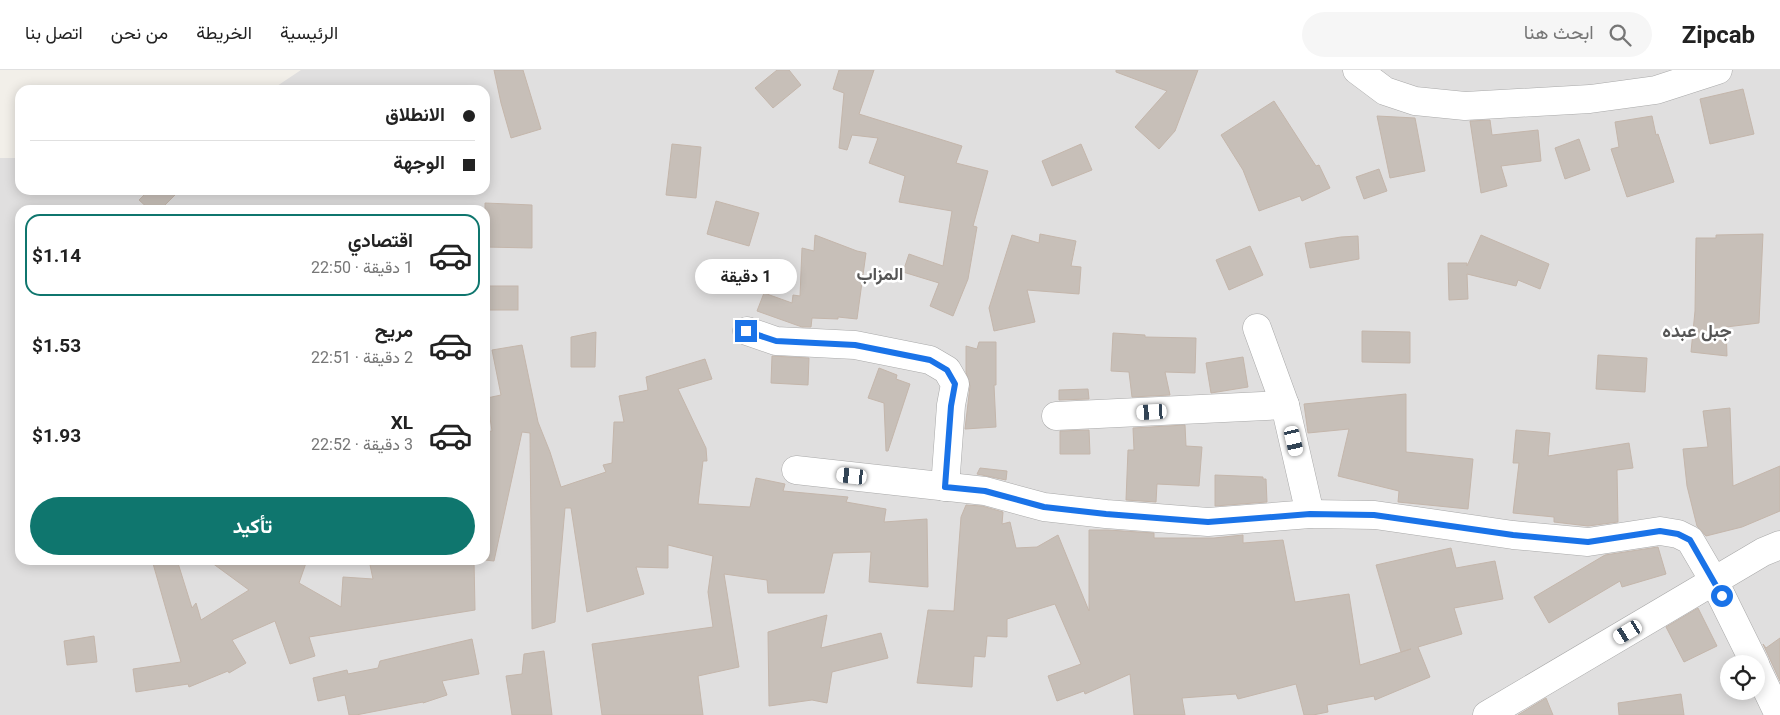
<!DOCTYPE html>
<html lang="ar">
<meta charset="utf-8">
<style>
:root{--surface:#fff;--page:#f6f6f6;--text:#222;--muted:#767676;--line:#e0e0e0;--accent:#0f766e}
body{margin:0;font-family:Roboto,Vazirmatn,sans-serif;background:var(--page);color:var(--text);direction:rtl;height:100vh;display:flex;flex-direction:column;font-size:19px;white-space:nowrap}
*{box-sizing:border-box;margin:0}
p{font-size:16px;color:var(--muted)}
.icon{flex:none;width:28px;height:28px;fill:none;stroke:currentColor;stroke-width:2;stroke-linecap:round;stroke-linejoin:round}
.map{position:relative;flex:1;overflow:hidden;direction:ltr}
.sheet{position:absolute;left:15px;top:135px;width:475px;height:360px;display:flex;flex-direction:column;background:var(--surface);border-radius:15px;box-shadow:0 2px 12px #0003;direction:rtl}
.sheet>*{flex:none}
.banner{position:absolute;left:15px;top:15px;width:475px;height:110px;border-radius:15px;box-shadow:0 2px 12px #0003;direction:rtl;display:grid;align-content:center;height:110px;padding:0 15px;background:var(--surface)}
.fabs{position:absolute;left:1720px;top:585px;display:grid;gap:10px}
.fabs a{display:grid;place-items:center;width:45px;height:45px;border-radius:50%;background:var(--surface);box-shadow:0 2px 12px #0003;font-size:25px}
.end{position:absolute;width:22px;height:22px;margin:-11px;border:6px solid #1a73e8;background:#fff;box-shadow:0 0 0 2px #fff}
.from{border-radius:50%}
.bubble{position:absolute;height:35px;border-radius:18px;background:var(--surface);box-shadow:0 2px 12px #0003;font-size:16px;font-weight:700;line-height:35px;text-align:center;direction:rtl}
.car{position:absolute;width:15px;height:30px;margin:-15px -8px;border-radius:6px;box-shadow:0 0 4px 1px #0007;background:linear-gradient(#fff 24%,#345 0 40%,#fff 0 76%,#345 0 86%,#fff 0)}
.banner b{display:flex;align-items:center;gap:18px;height:48px;font-size:19px}
.banner b+b{border-top:1px solid var(--line)}
.banner i{width:12px;height:12px;background:var(--text)}
ul{padding:9px 0 0;list-style:none}
li{display:flex;align-items:center;gap:15px;height:82px;margin:0 10px 8px;padding:0 5px;border:2px solid transparent;border-radius:15px}
li div{flex:1}
li b{display:block;font-size:19px}
li em{font-style:normal;font-weight:700}
li.on{border-color:var(--accent)}
li>.icon{width:45px;height:45px;stroke-width:1.5}
.action{display:flex;gap:10px;margin-top:auto;padding:10px 15px}
.action a{flex:1;height:58px;border-radius:30px;background:var(--accent);color:#fff;font-size:20px;font-weight:700;line-height:58px;text-align:center}
header{display:flex;align-items:center;gap:30px;box-sizing:border-box;height:70px;padding:0 25px;background:var(--surface);border-bottom:1px solid var(--line)}
header strong{font-size:24px}
nav{display:flex;gap:28px;margin-inline-start:auto;font-size:18px}
.search{width:350px;height:45px;background:var(--page);display:flex;align-items:center;gap:12px;box-sizing:border-box;padding:0 18px;border-radius:28px;color:var(--muted);font-size:19px}
.map>svg:first-child{display:block}
.residential{fill:#e0dfdf;fill-rule:evenodd}
.building{fill:#c7bfb8;stroke:#c4b6ab}
.lines{fill:none;stroke-linecap:round;stroke-linejoin:round}
.minor-casing{stroke:#a9a9a9;stroke-width:29}
.minor{stroke:#fff;stroke-width:28}
.route{stroke:#1a73e8;stroke-width:6}
.labels{text-anchor:middle;stroke-width:5;stroke-linejoin:round;paint-order:stroke}
.district-label{font-size:18px;font-weight:bold;fill:#555;stroke:#fff}
</style>
<header>
<strong>Zipcab</strong>
<div class="search"><svg class="icon" aria-label="search" viewBox="0 0 24 24"><circle cx="10" cy="10" r="6"/><path d="M15 15l6 6"/></svg>ابحث هنا</div>
<nav><a>الرئيسية</a><a>الخريطة</a><a>من نحن</a><a>اتصل بنا</a></nav>
</header>
<div class="map">
<svg width="1780" height="645" viewBox="0 0 1780 645">
<rect width="100%" height="100%" fill="#f2efe9"/>
<path class="residential" d="M301 0H1780V645H0V88H20V120H485V20H271ZM20 140H485V490H20ZM1729 594H1756V621H1729Z"/>
<g class="building">
<path d="M494 0H523L541 59 511 68 501 33Z"/>
<path d="M777 0H789L801 15 773 38 755 18Z"/>
<path d="M839 0H874L859 44 962 76 956 93 988 101 973 156 977 157 968 209 953 246 930 236 939 213 903 202 909 184 943 196 952 141 899 132 905 106 869 93 878 68 852 65 847 80 839 78 844 23 833 19Z"/>
<path d="M1116 0H1198L1175 61 1159 79 1135 57 1167 21 1116 2Z"/>
<path d="M1743 19 1754 64 1710 74 1700 29Z"/>
<path d="M1274 31 1316 96 1319 95 1330 118 1302 131 1300 126 1259 141 1243 100 1221 65Z"/>
<path d="M1377 46 1415 48 1425 101 1390 108Z"/>
<path d="M1652 46 1656 65 1658 64 1674 112 1627 127 1611 79 1619 77 1615 52Z"/>
<path d="M1490 50 1492 65 1538 60 1541 91 1501 96 1507 116 1481 123 1470 51Z"/>
<path d="M1579 69 1590 100 1565 109 1555 78Z"/>
<path d="M672 74 701 77 696 128 666 125Z"/>
<path d="M1081 74 1092 100 1052 116 1042 91Z"/>
<path d="M1379 99 1387 121 1364 129 1356 107Z"/>
<path d="M149 120H180L160 140H150L139 130Z"/>
<path d="M716 131 759 143 749 176 707 164Z"/>
<path d="M485 133 532 135V178L485 177Z"/>
<path d="M1040 164 1076 171 1071 196 1081 197 1079 224 1027 220 1035 252 994 261 989 238 1012 165 1039 173Z"/>
<path d="M1763 164 1759 253 1726 257 1727 286 1691 282 1695 241 1696 168H1716V165Z"/>
<path d="M815 165 857 181 866 183 857 249 838 247V249L812 248 811 257H802L757 241 764 223 792 233 793 225 800 226 802 178 814 181Z"/>
<path d="M1481 165 1549 194 1540 219 1518 210 1516 216 1467 204 1468 229 1449 230 1448 193H1467V196Z"/>
<path d="M1358 166 1359 189 1310 198 1305 173 1341 167Z"/>
<path d="M1250 176 1263 205 1229 220 1216 190Z"/>
<rect x="485" y="216" width="33" height="24"/>
<path d="M1362 261 1410 262V293L1362 292Z"/>
<path d="M596 262 595 297H571V267Z"/>
<path d="M1113 263 1145 265V267L1196 268 1195 303 1165 302 1170 325 1132 327 1129 302 1111 301Z"/>
<path d="M979 272H996V315H994L996 357 965 359 970 316 966 302V276L977 279Z"/>
<path d="M522 275 538 352 550 382 561 417 606 402 603 395 612 393 614 352H624L619 326 648 320 646 307 705 289 712 309 678 319 706 378 707 391H703L698 434 750 437 756 408 785 414 783 421 848 427 846 432 886 439 884 452 927 449 928 517 869 512 871 482 833 483 824 523H768L767 510 724 504 739 597 698 606 703 645H602L592 574 713 557 708 522 713 486 668 475V498L636 497 644 524 587 542 571 438H565L555 552 532 559 530 363 522 362 494 491 485 490V362L492 361 487 328 501 325 492 280Z"/>
<path d="M1598 285 1647 288 1645 322 1596 319Z"/>
<path d="M772 286 809 288 808 315 771 313Z"/>
<path d="M1243 287 1248 317 1211 323 1206 293Z"/>
<path d="M879 298 897 305 896 309 910 314 888 381H886L884 333 868 328Z"/>
<path d="M1088 319 1089 329 1059 330V320Z"/>
<path d="M1406 324V382L1473 389 1468 439 1398 432 1399 421 1338 406 1349 359 1308 363 1304 334Z"/>
<path d="M1730 338 1733 416 1780 396V441L1742 457 1706 466 1697 456 1687 416 1683 379 1708 377 1703 341Z"/>
<path d="M1185 355 1186 376 1202 377 1199 416 1157 414 1156 432 1126 430 1128 380H1134L1133 358Z"/>
<path d="M1089 360 1090 384H1060V361Z"/>
<path d="M1516 360 1550 363 1548 386 1629 373 1633 398 1617 400 1618 452 1588 456 1554 452V447L1513 443 1519 393H1513Z"/>
<path d="M980 398 1007 401 1006 410 977 404Z"/>
<path d="M1215 405 1263 407V409H1266L1267 432 1215 436Z"/>
<path d="M966 435 982 436 1003 442 1002 454 1010 452 1016 478 1037 477 1058 465 1089 541V460H1108L1154 463V468H1214L1243 465V473L1283 470 1295 532 1349 524 1360 595 1411 579 1401 582 1376 495 1451 478 1456 498 1495 491 1503 529 1454 538 1462 564 1418 577 1430 607 1375 630 1374 626 1327 635 1328 642 1313 645H1304L1296 614 1238 629 1236 624 1182 628 1185 645H1134L1130 604 1085 624 1084 621 1057 631 1048 606 1081 594 1055 534 1007 549V567L987 566 985 587 974 586 972 617 917 613 928 540 954 541 961 447Z"/>
<path d="M1658 477 1666 504 1622 517 1620 511 1549 553 1534 527 1605 485Z"/>
<path d="M152 490H177L192 538 196 533 201 550 249 520 208 490H307L299 513 341 537 343 507 373 509 369 490H405L406 493 428 490H474L475 540 309 567 315 586 290 594 275 551 232 570 246 593 229 603 228 601 189 617 188 614 136 622 133 599 181 592Z"/>
<path d="M1698 538 1717 576 1684 592 1666 557Z"/>
<path d="M827 545 821 578 881 563 888 588 832 602 827 633 812 630 769 636 768 562Z"/>
<path d="M94 566 97 592 67 595 64 571Z"/>
<path d="M1780 568V611L1763 574 1766 578Z"/>
<path d="M472 569 479 604 442 611 447 625 423 633V632L356 645H349L345 625 318 631 313 608 347 600 348 604 378 598 380 591Z"/>
<path d="M544 581 552 645H512L506 606 522 604 524 584Z"/>
<path d="M1681 624 1684 645H1619L1618 633Z"/>
<path d="M1546 628 1553 645H1518Z"/>
</g>
<g class="lines">
<defs>
<g id="minor">
<path d="M1357 0 1385 21 1415 31 1465 36 1590 29 1656 20 1718 0"/>
<path d="M1257 258 1285 335 1310 444"/>
<path d="M747 261 776 271 855 275 930 290 947 300 955 314 951 335 945 417"/>
<path d="M1056 346 1285 335"/>
<path d="M796 400 985 421 1044 437 1106 444 1208 452 1310 444 1375 445 1513 465 1588 472 1660 461 1678 464 1690 470 1714 511 1755 594"/>
<path d="M1756 597 1779 645"/>
<path d="M1487 645 1763 482 1780 475"/>
</g>
</defs>
<use href="#minor" class="minor-casing"/>
<use href="#minor" class="minor"/>
</g>
<g class="lines">
<path class="route" d="M746 261 776 271 855 275 930 290 947 300 955 314 951 336 945 417 985 421 1044 437 1106 444 1208 452 1310 444 1374 445 1513 465 1588 472 1660 461 1678 464 1690 470 1722 526"/>
</g>
<g class="labels">
<g class="district-label">
<text x="880" y="210">المزاب</text>
<text x="1697" y="267">جبل عبده</text>
</g>
</g>
</svg>
<div class="fabs">
<a><svg class="icon" aria-label="locate" viewBox="0 0 24 24"><circle cx="12" cy="12" r="6"/><path d="M12 2v4M12 18v4M2 12h4M18 12h4"/></svg></a>
</div>
<i class="end from" style="left:1722px;top:526px"></i>
<i class="end" style="left:746px;top:261px"></i>
<div class="bubble" style="left:695px;top:189px;width:102px">1 دقيقة</div>
<i class="car" style="left:1152px;top:342px;rotate:267deg"></i>
<i class="car" style="left:1294px;top:371px;rotate:167deg"></i>
<i class="car" style="left:852px;top:406px;rotate:276deg"></i>
<i class="car" style="left:1628px;top:562px;rotate:239deg"></i>
<div class="banner">
<b><i class="from"></i>الانطلاق</b>
<b><i></i>الوجهة</b>
</div>
<section class="sheet">
<ul>
<li class="on"><svg class="icon" aria-label="car" viewBox="0 0 24 24"><path d="M5 17H2v-5l4-1 3-4h7l3 4 3 1v5h-3M9 17h6M6 11h13"/><circle cx="7" cy="17" r="2"/><circle cx="17" cy="17" r="2"/></svg><div><b>اقتصادي</b><p>1 دقيقة · 22:50</p></div><em>$1.14</em></li>
<li><svg class="icon" aria-label="car" viewBox="0 0 24 24"><path d="M5 17H2v-5l4-1 3-4h7l3 4 3 1v5h-3M9 17h6M6 11h13"/><circle cx="7" cy="17" r="2"/><circle cx="17" cy="17" r="2"/></svg><div><b>مريح</b><p>2 دقيقة · 22:51</p></div><em>$1.53</em></li>
<li><svg class="icon" aria-label="car" viewBox="0 0 24 24"><path d="M5 17H2v-5l4-1 3-4h7l3 4 3 1v5h-3M9 17h6M6 11h13"/><circle cx="7" cy="17" r="2"/><circle cx="17" cy="17" r="2"/></svg><div><b>XL</b><p>3 دقيقة · 22:52</p></div><em>$1.93</em></li>
</ul>
<div class="action"><a>تأكيد</a></div>
</section>
</div>
